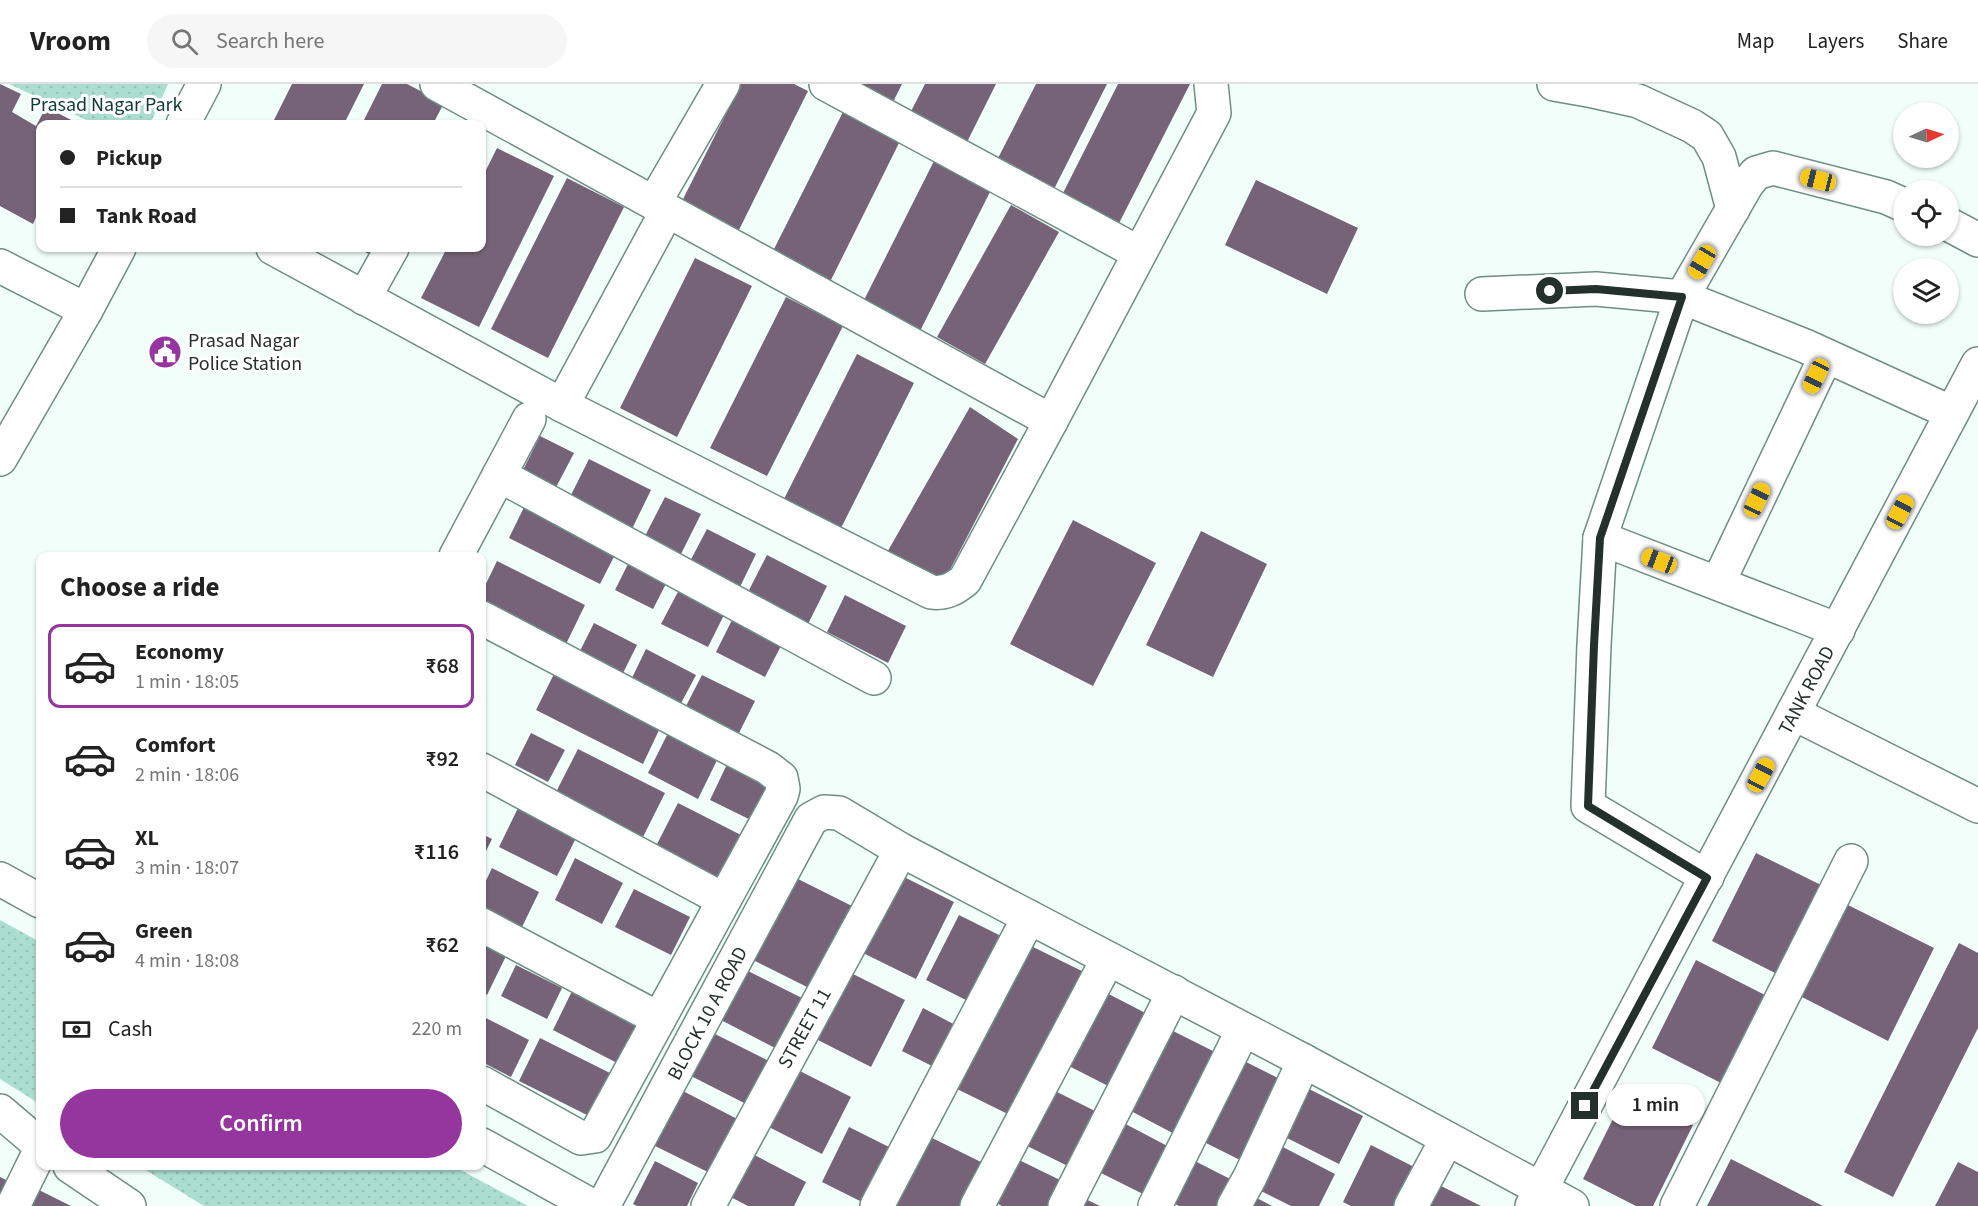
<!DOCTYPE html>
<meta charset="utf-8">
<style>
:root{--surface:#fff;--page:#f6f6f6;--text:#222;--muted:#767676;--line:#e0e0e0;--accent:#95359e}
body{margin:0;font-family:"Source Sans 3",sans-serif;background:var(--page);color:var(--text);height:100vh;display:flex;flex-direction:column;font-size:22px;white-space:nowrap}
*{box-sizing:border-box;margin:0}
p{font-size:20px;color:var(--muted)}
.icon{flex:none;width:33px;height:33px;fill:none;stroke:currentColor;stroke-width:2;stroke-linecap:round;stroke-linejoin:round}
.map{position:relative;flex:1;overflow:hidden}
.sheet{position:absolute;left:36px;top:468px;width:450px;height:618px;display:flex;flex-direction:column;background:var(--surface);border-radius:12px;box-shadow:0 2px 4px #0004}
.sheet>*{flex:none}
.guide{position:absolute;left:36px;top:36px;width:450px;height:132px;border-radius:12px;box-shadow:0 2px 4px #0004;display:grid;align-content:center;height:132px;padding:0 24px;background:var(--surface)}
.needle{width:39px;rotate:86deg}
.controls{position:absolute;left:1893px;top:18px;display:grid;gap:12px}
.controls a{display:grid;place-items:center;width:66px;height:66px;border-radius:50%;background:var(--surface);box-shadow:0 2px 4px #0004;font-size:30px}
.end{position:absolute;width:27px;height:27px;margin:-14px;border:8px solid #23302c;background:#fff;box-shadow:0 0 0 3px #fff}
.from{border-radius:50%}
.bubble{position:absolute;height:42px;border-radius:21px;background:var(--surface);box-shadow:0 2px 4px #0004;font-size:20px;font-weight:600;line-height:42px;text-align:center}
.car{position:absolute;width:18px;height:36px;margin:-18px -9px;border-radius:8px;box-shadow:0 0 4px 2px #0007;background:linear-gradient(#f5c518 24%,#345 0 40%,#f5c518 0 76%,#345 0 86%,#f5c518 0)}
.guide b{display:flex;align-items:center;gap:21px;height:57px;font-size:22px}
.guide b+b{border-top:2px solid var(--line)}
.guide i{width:15px;height:15px;background:var(--text)}
ul{padding:0;list-style:none}
li{display:flex;align-items:center;gap:18px;height:84px;margin:0 12px 9px;padding:0 12px;border:3px solid transparent;border-radius:12px}
li div{flex:1}
li b{display:block;font-size:22px}
li em{font-style:normal;font-weight:600}
li.on{border-color:var(--accent)}
li>.icon{width:54px;height:54px;stroke-width:1.5}
h2{padding:0 24px;font-size:27px;line-height:72px}
.pay{display:flex;align-items:center;gap:15px;height:66px;padding:0 24px;font-size:22px}
.pay p{margin-inline-start:auto}
.primary-button{display:flex;gap:12px;margin-top:auto;padding:12px 24px}
.primary-button a{flex:1;height:69px;border-radius:36px;background:var(--accent);color:#fff;font-size:24px;font-weight:600;line-height:69px;text-align:center}
header{display:flex;align-items:center;gap:36px;box-sizing:border-box;height:84px;padding:0 30px;background:var(--surface);border-bottom:2px solid var(--line)}
header strong{font-size:28px}
nav{display:flex;gap:33px;margin-inline-start:auto;font-size:21px}
.search{width:420px;height:54px;background:var(--page);display:flex;align-items:center;gap:15px;box-sizing:border-box;padding:0 21px;border-radius:33px;color:var(--muted);font-size:22px}
.map>svg:first-child{display:block}
.park{fill:url(#park-dots)}
.building{fill:#766377}
.lines{fill:none;stroke-linecap:round;stroke-linejoin:round}
.street-casing{stroke:#6e8e85;stroke-width:36}
.secondary-casing{stroke:#6e8e85;stroke-width:36}
.street{stroke:#fff;stroke-width:33}
.secondary{stroke:#fff;stroke-width:33}
.route{stroke:#23302c;stroke-width:8}
.labels{text-anchor:middle;stroke-width:6;stroke-linejoin:round;paint-order:stroke}
.park-label{font-size:20px;fill:#0d3b31;stroke:#fff}
.poi-label{font-size:20px;fill:#23302c;stroke:#fff;text-anchor:start}
.street-label{font-size:20px;fill:#23302c;stroke:#fff}
</style>
<header>
<strong>Vroom</strong>
<div class="search"><svg class="icon" aria-label="search" viewBox="0 0 24 24"><circle cx="10" cy="10" r="6"/><path d="M15 15l6 6"/></svg>Search here</div>
<nav><a>Map</a><a>Layers</a><a>Share</a></nav>
</header>
<div class="map">
<svg width="1978" height="1122" viewBox="0 0 1978 1122">
<defs>
<pattern id="park-dots" width="8" height="8" patternUnits="userSpaceOnUse" patternTransform="scale(1.5)"><rect width="8" height="8" fill="#acded0"/><path d="M2 2h.1M6 6h.1" fill="none" stroke="#94bfb3" stroke-width="1.8" stroke-linecap="round"/></pattern>
</defs>
<rect width="100%" height="100%" fill="#f1fefa"/>
<g class="park">
<path d="M9 0H168L150 40H95Z"/>
<path d="M0 836 40 858V1020L0 995Z"/>
<path d="M139 1082H453L528 1122H204Z"/>
</g>
<g class="building">
<path d="M0 0 21 10 12 28 36 42 46 23 79 40H40V124L33 140 0 122Z"/>
<path d="M292 0H364L344 40H272Z"/>
<path d="M382 0H407L444 19 433 40H362Z"/>
<path d="M741 0H794L808 7 733 158 676 129Z"/>
<path d="M839 0H902L889 26Z"/>
<path d="M925 0H996L962 68 905 39Z"/>
<path d="M1036 0H1107L1051 111 994 82Z"/>
<path d="M1118 0H1190L1115 147 1058 119Z"/>
<path d="M844 26 901 55 826 206 768 177Z"/>
<path d="M497 64 554 92 479 243 421 214 447 164H482V94Z"/>
<path d="M935 75 992 104 916 255 859 226Z"/>
<path d="M567 94 624 123 548 274 491 245Z"/>
<path d="M1256 96 1358 144 1327 210 1225 161Z"/>
<path d="M1011 121 1059 148 985 280 937 253Z"/>
<path d="M357 164H372L369 170Z"/>
<path d="M695 174 752 202 677 353 620 324Z"/>
<path d="M786 213 843 242 767 392 710 364Z"/>
<path d="M857 270 914 299 838 450 781 421Z"/>
<path d="M970 323 1018 355 942 501 885 472Z"/>
<path d="M540 352 574 369 552 411 519 394Z"/>
<path d="M589 375 651 406 630 449 568 417Z"/>
<path d="M665 413 701 430 680 472 644 454Z"/>
<path d="M527 417 619 463 600 500 509 454Z"/>
<path d="M1073 436 1156 479 1093 602 1010 560Z"/>
<path d="M707 445 756 470 737 509 687 483Z"/>
<path d="M1201 447 1267 480 1213 593 1146 561Z"/>
<path d="M767 471 827 502 807 542 746 512Z"/>
<path d="M632 472 670 492 653 525 615 506Z"/>
<path d="M497 477 585 521 566 560 482 517V508Z"/>
<path d="M680 504 726 527 708 563 661 540Z"/>
<path d="M845 511 906 542 888 579 827 548Z"/>
<path d="M735 530 785 554 765 593 716 568Z"/>
<path d="M594 539 637 561 621 593 578 571Z"/>
<path d="M646 565 696 591 678 625 629 600Z"/>
<path d="M554 590 660 644 643 680 536 626Z"/>
<path d="M702 591 755 617 739 649 686 622Z"/>
<path d="M670 645 720 670 698 715 648 689Z"/>
<path d="M531 649 565 666 548 698 515 681Z"/>
<path d="M578 665 665 709 642 755 555 710Z"/>
<path d="M730 674 779 699 759 740 710 716Z"/>
<path d="M678 719 743 752 720 798 655 764Z"/>
<path d="M519 722 577 752 557 792 499 763Z"/>
<path d="M482 750 492 755 482 775Z"/>
<path d="M1756 769 1821 801 1777 890 1712 857Z"/>
<path d="M575 774 623 799 602 840 555 816Z"/>
<path d="M492 784 539 808 522 843 482 823V805Z"/>
<path d="M790 791 862 827 821 910 749 874Z"/>
<path d="M902 792 954 818 916 895 863 869Z"/>
<path d="M634 805 690 833 671 871 615 843Z"/>
<path d="M1844 819 1934 864 1888 957 1798 911Z"/>
<path d="M959 831 1007 855 974 920 926 896Z"/>
<path d="M482 854 508 868 487 911 482 908Z"/>
<path d="M1959 859 1978 869V944L1893 1113 1844 1088Z"/>
<path d="M1027 860 1090 891 1018 1035 955 1004Z"/>
<path d="M1696 876 1767 912 1723 1000 1652 964Z"/>
<path d="M516 881 562 904 547 935 501 912Z"/>
<path d="M744 885 802 914 777 965 719 935Z"/>
<path d="M851 889 905 916 871 983 818 956Z"/>
<path d="M575 901 646 937 623 982 553 946Z"/>
<path d="M1101 906 1155 934 1118 1007 1065 980Z"/>
<path d="M923 924 963 945 942 987 902 967Z"/>
<path d="M482 932 529 956 511 993 482 978Z"/>
<path d="M1169 945 1223 972 1182 1054 1129 1026Z"/>
<path d="M713 949 779 982 758 1026 691 992Z"/>
<path d="M540 954 614 991 593 1034 519 997Z"/>
<path d="M1238 974 1286 998 1246 1079 1198 1055Z"/>
<path d="M794 984 851 1013 822 1070 765 1041Z"/>
<path d="M1043 1001 1105 1032 1078 1087 1015 1056Z"/>
<path d="M1307 1004 1363 1032 1339 1080 1283 1052Z"/>
<path d="M679 1005 747 1040 720 1094 651 1060Z"/>
<path d="M1627 1007 1693 1041 1653 1122H1636L1583 1095Z"/>
<path d="M1116 1035 1175 1066 1151 1114 1091 1084Z"/>
<path d="M849 1043 899 1068 870 1122 822 1098Z"/>
<path d="M924 1050 985 1080 964 1122H888Z"/>
<path d="M1277 1060 1335 1090 1319 1122H1291L1255 1104Z"/>
<path d="M1371 1061 1422 1087 1405 1122H1351L1343 1118Z"/>
<path d="M747 1067 806 1098 794 1122H748L725 1110Z"/>
<path d="M1185 1072 1240 1100 1229 1122H1179L1165 1115Z"/>
<path d="M1013 1073 1062 1097 1049 1122H1002L991 1116Z"/>
<path d="M1731 1075 1823 1122H1707Z"/>
<path d="M655 1077 698 1099 687 1122H637L633 1120Z"/>
<path d="M1958 1078 1978 1088V1122H1935Z"/>
<path d="M0 1093 18 1102 0 1122Z"/>
<path d="M1435 1099 1481 1122H1423Z"/>
<path d="M35 1104 71 1122H26Z"/>
<path d="M1077 1111 1100 1122H1072Z"/>
<path d="M1253 1112 1272 1122H1248Z"/>
</g>
<g class="lines">
<defs>
<g id="street">
<path d="M437 0 1051 337"/>
<path d="M826 0 1139 169"/>
<path d="M1554 0 1588 6 1638 17 1692 42 1707 52 1719 73 1733 125"/>
<path d="M654 119 723 0"/>
<path d="M1948 140 1978 156"/>
<path d="M273 164 562 321 931 508C945 510 954 505 965 496L1051 337 1214 29 1211 0"/>
<path d="M0 182 86 226"/>
<path d="M1482 210 1596 205 1682 213 1805 262 1952 329"/>
<path d="M364 214 392 164"/>
<path d="M562 321 667 127"/>
<path d="M499 391 874 594"/>
<path d="M1600 454 1838 546"/>
<path d="M456 472 529 335"/>
<path d="M1718 499 1826 272"/>
<path d="M482 534 768 684 781 694 783 705 781 712 595 1052 581 1054 482 999"/>
<path d="M1793 629 1978 280"/>
<path d="M482 686 724 816"/>
<path d="M1707 793 1588 722 1594 561 1600 454 1682 213 1747 100 1756 89 1773 84 1886 113 1904 121"/>
<path d="M482 841 659 935"/>
<path d="M13 1122 40 1067"/>
<path d="M708 1122 901 766"/>
<path d="M877 1122 1029 833"/>
<path d="M977 1122 1108 875"/>
<path d="M1065 1122 1174 908"/>
<path d="M1155 1122 1243 946"/>
<path d="M1234 1122 1250 1093 1304 977"/>
<path d="M1411 1122 1447 1055"/>
<path d="M1677 1122 1851 777"/>
</g>
<g id="secondary">
<path d="M183 40 204 0"/>
<path d="M0 375 86 226 119 164"/>
<path d="M0 795 40 817"/>
<path d="M0 1027 40 1061"/>
<path d="M482 1061 592 1122"/>
<path d="M70 1082 129 1122"/>
<path d="M603 1122 811 735 824 728 839 729 901 766 1304 977 1572 1122"/>
<path d="M1532 1122 1793 629 1978 722"/>
</g>
</defs>
<use href="#street" class="street-casing"/>
<use href="#secondary" class="secondary-casing"/>
<use href="#street" class="street"/>
<use href="#secondary" class="secondary"/>
</g>
<g class="lines">
<path class="route" d="M1550 207 1596 205 1682 213 1600 454 1594 561 1588 722 1707 794 1585 1022"/>
</g>
<defs>
<symbol id="civic-disc" viewBox="-11 -11 22 22"><circle r="9.5" fill="#95359e" stroke="#fff"/><path d="M-.6-6.5H3V-4.5H.6V-3L4-1V1h2V6H-6V1h2V-1L-.6-3ZM-1.2 2.5V6h2.4V2.5Z" fill="#fff"/></symbol>
</defs>
<g fill-rule="evenodd">
<use href="#civic-disc" x="146" y="249" width="38" height="38"/>
</g>
<g class="labels">
<g class="park-label">
<text x="106" y="27">Prasad Nagar Park</text>
</g>
<g class="poi-label">
<text x="188" y="263">Prasad Nagar<tspan x="188" dy="23">Police Station</tspan></text>
</g>
<g class="street-label">
<text transform="translate(1806 606) rotate(-62)" y="7">TANK ROAD</text>
<text transform="translate(707 929) rotate(-62)" y="7">BLOCK 10 A ROAD</text>
<text transform="translate(804 944) rotate(-61)" y="7">STREET 11</text>
</g>
</g>
</svg>
<div class="controls">
<a><svg class="needle" viewBox="-14 -14 28 28"><path d="M0-13l5 13h-10z" fill="#e53935"/><path d="M0 13l5-13h-10z" fill="#767676"/></svg></a>
<a><svg class="icon" aria-label="locate" viewBox="0 0 24 24"><circle cx="12" cy="12" r="6"/><path d="M12 2v4M12 18v4M2 12h4M18 12h4"/></svg></a>
<a><svg class="icon" aria-label="layers" viewBox="0 0 24 24"><path d="M12 4l9 5-9 5-9-5zM3 14l9 5 9-5"/></svg></a>
</div>
<i class="end from" style="left:1550px;top:207px"></i>
<i class="end" style="left:1585px;top:1022px"></i>
<div class="bubble" style="left:1606px;top:1000px;width:99px">1 min</div>
<i class="car" style="left:1818px;top:96px;rotate:284deg"></i>
<i class="car" style="left:1702px;top:178px;rotate:210deg"></i>
<i class="car" style="left:1816px;top:292px;rotate:205deg"></i>
<i class="car" style="left:1757px;top:416px;rotate:25deg"></i>
<i class="car" style="left:1900px;top:428px;rotate:28deg"></i>
<i class="car" style="left:1659px;top:477px;rotate:291deg"></i>
<i class="car" style="left:1761px;top:691px;rotate:28deg"></i>
<div class="guide">
<b><i class="from"></i>Pickup</b>
<b><i></i>Tank Road</b>
</div>
<section class="sheet">
<h2>Choose a ride</h2>
<ul>
<li class="on"><svg class="icon" aria-label="car" viewBox="0 0 24 24"><path d="M5 17H2v-5l4-1 3-4h7l3 4 3 1v5h-3M9 17h6M6 11h13"/><circle cx="7" cy="17" r="2"/><circle cx="17" cy="17" r="2"/></svg><div><b>Economy</b><p>1 min · 18:05</p></div><em>₹68</em></li>
<li><svg class="icon" aria-label="car" viewBox="0 0 24 24"><path d="M5 17H2v-5l4-1 3-4h7l3 4 3 1v5h-3M9 17h6M6 11h13"/><circle cx="7" cy="17" r="2"/><circle cx="17" cy="17" r="2"/></svg><div><b>Comfort</b><p>2 min · 18:06</p></div><em>₹92</em></li>
<li><svg class="icon" aria-label="car" viewBox="0 0 24 24"><path d="M5 17H2v-5l4-1 3-4h7l3 4 3 1v5h-3M9 17h6M6 11h13"/><circle cx="7" cy="17" r="2"/><circle cx="17" cy="17" r="2"/></svg><div><b>XL</b><p>3 min · 18:07</p></div><em>₹116</em></li>
<li><svg class="icon" aria-label="car" viewBox="0 0 24 24"><path d="M5 17H2v-5l4-1 3-4h7l3 4 3 1v5h-3M9 17h6M6 11h13"/><circle cx="7" cy="17" r="2"/><circle cx="17" cy="17" r="2"/></svg><div><b>Green</b><p>4 min · 18:08</p></div><em>₹62</em></li>
</ul>
<div class="pay"><svg class="icon" aria-label="cash" viewBox="0 0 24 24"><path d="M3 7h18v10H3z"/><circle cx="12" cy="12" r="2"/></svg>Cash<p>220 m</p></div>
<div class="primary-button"><a>Confirm</a></div>
</section>
</div>
